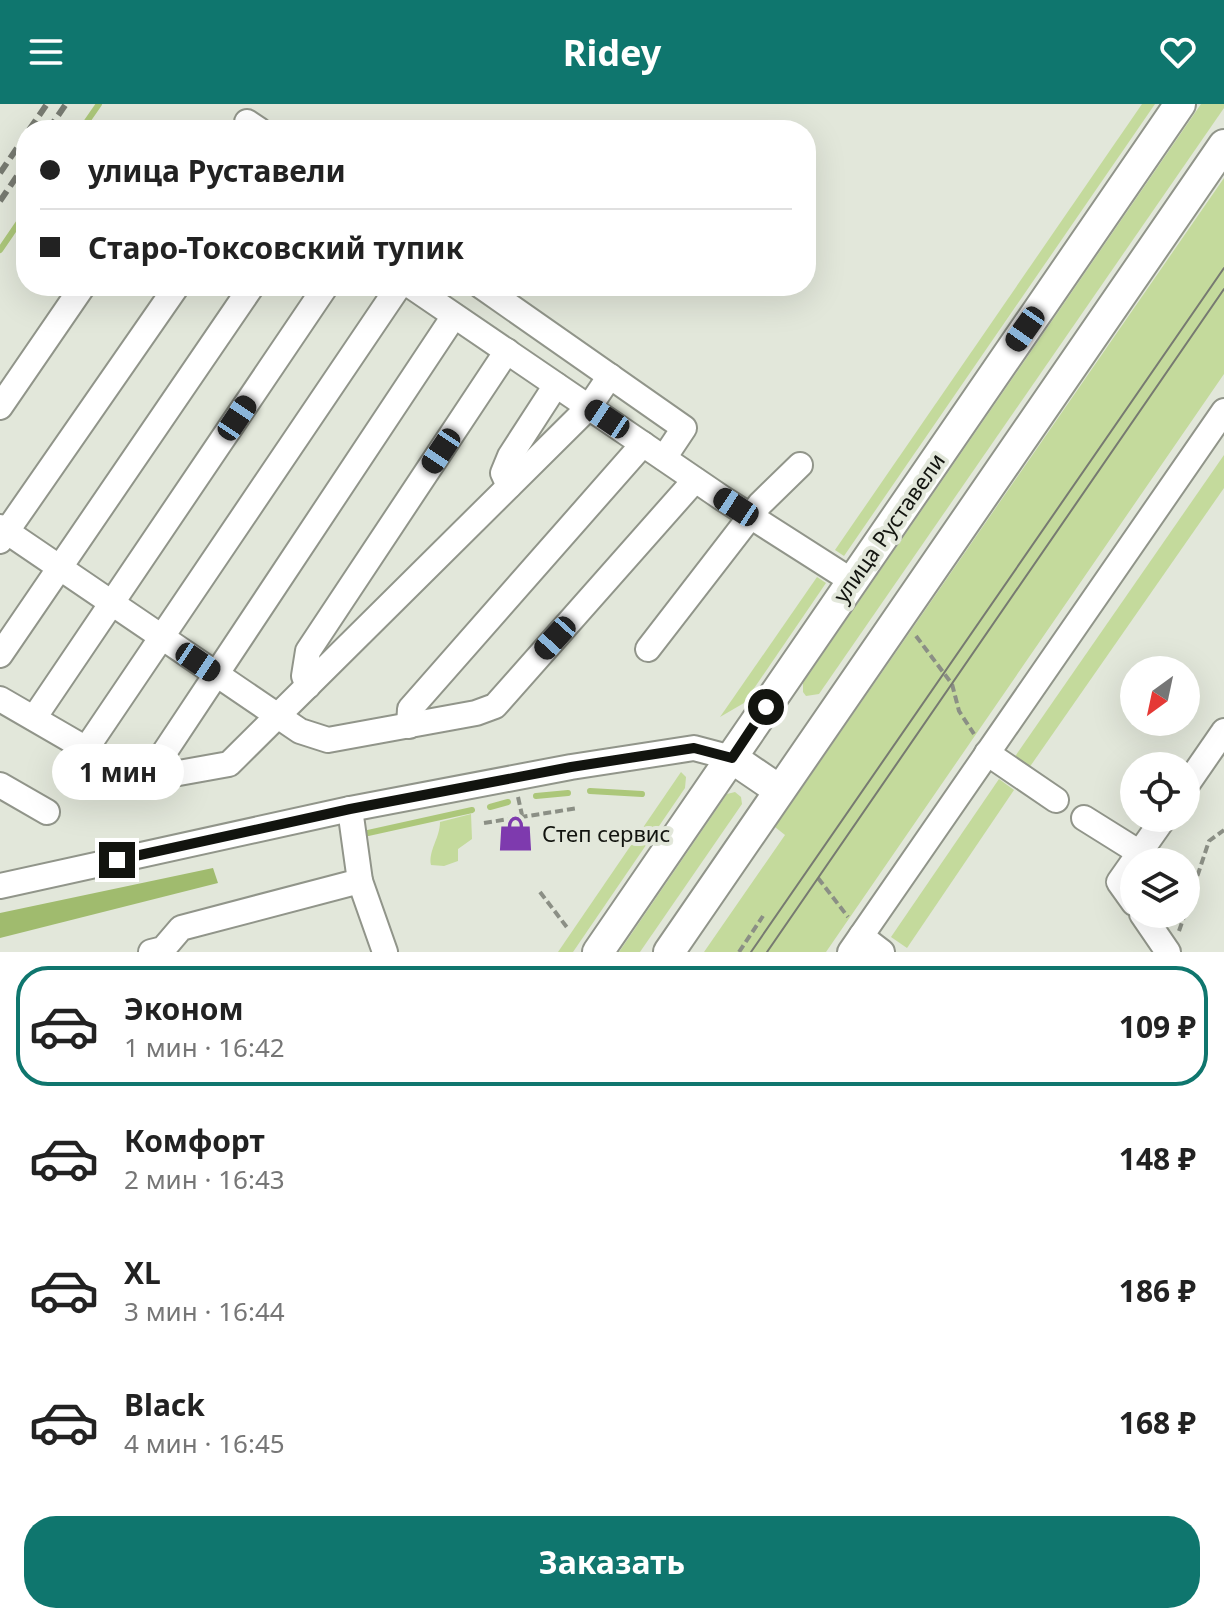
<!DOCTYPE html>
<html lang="ru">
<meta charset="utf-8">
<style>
:root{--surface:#fff;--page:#f2f2f2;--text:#222;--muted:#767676;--line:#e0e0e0;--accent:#0f766e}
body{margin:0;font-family:"Noto Sans",sans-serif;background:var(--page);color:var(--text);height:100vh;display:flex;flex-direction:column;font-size:30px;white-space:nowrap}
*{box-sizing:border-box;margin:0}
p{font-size:26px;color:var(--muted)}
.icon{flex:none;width:44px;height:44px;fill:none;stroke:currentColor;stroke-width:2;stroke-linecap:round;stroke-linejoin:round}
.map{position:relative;height:848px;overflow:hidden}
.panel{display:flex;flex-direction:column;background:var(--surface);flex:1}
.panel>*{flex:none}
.hud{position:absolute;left:16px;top:16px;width:800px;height:176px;border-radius:32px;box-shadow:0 8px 32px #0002;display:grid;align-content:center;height:176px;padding:0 24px;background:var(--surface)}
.needle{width:52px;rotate:213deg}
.tools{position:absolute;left:1120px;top:552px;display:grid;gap:16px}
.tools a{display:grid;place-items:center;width:80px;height:80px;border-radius:50%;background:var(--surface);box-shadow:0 8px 32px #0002;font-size:40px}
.end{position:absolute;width:36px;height:36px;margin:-18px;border:10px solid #12140f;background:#fff;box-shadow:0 0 0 4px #fff}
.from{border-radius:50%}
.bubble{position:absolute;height:56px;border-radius:28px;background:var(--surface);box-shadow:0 8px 32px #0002;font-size:26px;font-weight:700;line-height:56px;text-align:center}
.car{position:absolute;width:24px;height:48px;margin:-24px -12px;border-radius:10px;box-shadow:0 0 6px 2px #0007;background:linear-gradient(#222 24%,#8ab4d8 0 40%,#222 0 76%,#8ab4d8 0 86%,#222 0)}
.hud b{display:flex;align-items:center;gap:28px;height:76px;font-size:30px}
.hud b+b{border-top:2px solid var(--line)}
.hud i{width:20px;height:20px;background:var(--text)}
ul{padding:14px 0 0;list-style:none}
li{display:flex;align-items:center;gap:24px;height:120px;margin:0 16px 12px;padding:0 8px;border:4px solid transparent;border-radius:32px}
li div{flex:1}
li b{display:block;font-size:30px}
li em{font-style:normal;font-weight:700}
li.active{border-color:var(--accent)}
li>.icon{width:72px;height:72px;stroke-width:1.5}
.primary-button{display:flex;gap:16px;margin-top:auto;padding:16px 24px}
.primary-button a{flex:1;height:92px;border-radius:32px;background:var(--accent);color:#fff;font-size:32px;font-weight:700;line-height:92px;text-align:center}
header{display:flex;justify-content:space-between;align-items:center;height:104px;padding:0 24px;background:var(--accent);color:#fff;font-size:36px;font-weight:700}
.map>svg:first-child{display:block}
.green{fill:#c4da9c}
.forest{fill:#a0bb6e}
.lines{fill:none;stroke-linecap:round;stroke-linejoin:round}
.stream{stroke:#acc77a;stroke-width:6}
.minor-casing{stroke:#91958a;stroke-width:28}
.major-casing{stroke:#91958a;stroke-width:34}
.path{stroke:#8b8f85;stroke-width:4;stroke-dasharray:8 4;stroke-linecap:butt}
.minor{stroke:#fff;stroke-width:24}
.major{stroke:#fff;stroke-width:30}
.tram{stroke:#777a71;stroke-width:2}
.rail{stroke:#777a71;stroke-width:6;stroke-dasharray:12 6;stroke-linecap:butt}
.route{stroke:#12140f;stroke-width:10}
.labels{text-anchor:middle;stroke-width:8;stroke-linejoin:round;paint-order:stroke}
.street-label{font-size:22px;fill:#12140f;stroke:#e2e7da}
.poi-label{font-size:22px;fill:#12140f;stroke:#e2e7da;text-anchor:start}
</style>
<header><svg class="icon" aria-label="menu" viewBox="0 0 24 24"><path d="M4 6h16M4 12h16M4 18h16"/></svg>Ridey<svg class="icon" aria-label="heart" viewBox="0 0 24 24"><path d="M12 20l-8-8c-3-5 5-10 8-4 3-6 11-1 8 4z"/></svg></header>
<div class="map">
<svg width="1224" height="848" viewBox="0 0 1224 848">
<rect width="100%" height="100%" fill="#e2e7da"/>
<g class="green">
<path d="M1142 0H1155L844 452 835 446Z"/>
<path d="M1201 0H1224V4L819 590 806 592 803 588V579Z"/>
<path d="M1224 74V270L826 848H704L785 731 775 723Z"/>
<path d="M1224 351V384L1029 664 1014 654Z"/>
<path d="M817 473 826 479 744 599 720 613Z"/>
<path d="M681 668 686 673 685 684 573 848H558Z"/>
<path d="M999 675 1014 686 907 844 891 833Z"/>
<path d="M735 688 741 693 742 700 640 848H619L727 690Z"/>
<path d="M471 710 472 735 458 745V757L444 762 431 761C428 747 440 734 440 718Z"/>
</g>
<path class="forest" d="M213 764 218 779 0 834V809Z"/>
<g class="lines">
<g class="stream">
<path d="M81 26 99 0"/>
<path d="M0 146 26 108"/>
<path d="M590 687 642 690"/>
<path d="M536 692 568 689"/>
<path d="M490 703 508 698"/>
<path d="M368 729 472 706"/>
</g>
<defs>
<g id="minor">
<path d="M247 18 259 26"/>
<path d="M411 182 722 394 852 477"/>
<path d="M481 182 684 324 664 354"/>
<path d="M0 303 83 182"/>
<path d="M509 382 503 369 510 352 556 281"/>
<path d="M0 423 300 627 328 636 476 609 495 602 695 376"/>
<path d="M0 437 177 182"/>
<path d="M648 545 760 400 800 361"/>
<path d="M0 551 252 182"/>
<path d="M308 582 304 572 308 547 507 247"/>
<path d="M0 595 140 676 229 660 589 303 610 272"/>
<path d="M34 614 326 182"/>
<path d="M409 622 410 605 643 340"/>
<path d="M86 645 399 182"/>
<path d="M987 649 1056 696"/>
<path d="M155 674 160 655 454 212"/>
<path d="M0 681 47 708"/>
<path d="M1186 682 1224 627"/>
<path d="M1084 714 1140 749"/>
<path d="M360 777 385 848"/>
<path d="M0 782 350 705 571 663 694 644 732 654"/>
<path d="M1134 799 1119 778 1164 714"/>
<path d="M1142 810 1168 848"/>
<path d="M861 832 882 848"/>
<path d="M151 848 163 845 181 824 360 777 350 705"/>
<path d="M850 848 1224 307"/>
</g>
<g id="major">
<path d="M732 654 779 686"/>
<path d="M598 848 1180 0"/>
<path d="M669 848 1224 41"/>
</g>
</defs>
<use href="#minor" class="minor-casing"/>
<use href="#major" class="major-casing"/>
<g class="path">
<path d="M916 532 952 580 959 607 974 630"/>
<path d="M518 693 522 711"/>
<path d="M484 719 578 704"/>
<path d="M818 774 848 813"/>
<path d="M540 788 569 826"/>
<path d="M1186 806 1209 737 1224 726"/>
<path d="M1179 827 1185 810"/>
<path d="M739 848 763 812"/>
</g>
<use href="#minor" class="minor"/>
<use href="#major" class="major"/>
<g class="tram">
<path d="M751 848 1224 164"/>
<path d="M767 848 1224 185"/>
</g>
<g class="rail">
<path d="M29 26 47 0"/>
<path d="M48 26 66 0"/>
<path d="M0 69 26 31"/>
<path d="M0 97 26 59"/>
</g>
</g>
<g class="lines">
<path class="route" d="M117 756 350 705 571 663 694 644 732 654 766 603"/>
</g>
<defs>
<symbol id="shop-bare" viewBox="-9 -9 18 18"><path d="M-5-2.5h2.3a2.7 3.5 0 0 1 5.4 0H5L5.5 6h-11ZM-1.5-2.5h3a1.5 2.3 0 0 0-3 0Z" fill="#7e3aae" stroke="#e2e7da" stroke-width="2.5" paint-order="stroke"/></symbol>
</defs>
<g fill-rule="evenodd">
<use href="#shop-bare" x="490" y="704" width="51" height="51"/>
</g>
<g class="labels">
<g class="street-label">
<text transform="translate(889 424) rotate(-55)" y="8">улица Руставели</text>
</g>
<g class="poi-label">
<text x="542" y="738">Степ сервис</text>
</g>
</g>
</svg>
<div class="tools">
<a><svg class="needle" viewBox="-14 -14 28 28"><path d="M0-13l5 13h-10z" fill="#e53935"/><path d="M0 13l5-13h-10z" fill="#767676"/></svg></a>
<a><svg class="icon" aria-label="locate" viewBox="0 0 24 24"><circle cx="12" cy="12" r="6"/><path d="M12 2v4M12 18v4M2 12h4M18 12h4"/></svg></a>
<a><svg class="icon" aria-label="layers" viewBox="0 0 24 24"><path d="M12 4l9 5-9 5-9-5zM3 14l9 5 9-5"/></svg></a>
</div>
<i class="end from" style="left:766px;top:603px"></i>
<i class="end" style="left:117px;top:756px"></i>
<div class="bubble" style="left:52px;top:640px;width:132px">1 мин</div>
<i class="car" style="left:1025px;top:225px;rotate:215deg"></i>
<i class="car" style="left:237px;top:314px;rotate:34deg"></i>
<i class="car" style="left:607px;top:315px;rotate:304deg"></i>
<i class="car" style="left:441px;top:347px;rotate:214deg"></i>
<i class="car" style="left:736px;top:403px;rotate:303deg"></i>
<i class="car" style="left:555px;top:534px;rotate:222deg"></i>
<i class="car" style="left:198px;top:558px;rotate:124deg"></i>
<div class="hud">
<b><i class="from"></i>улица Руставели</b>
<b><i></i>Старо-Токсовский тупик</b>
</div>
</div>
<section class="panel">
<ul>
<li class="active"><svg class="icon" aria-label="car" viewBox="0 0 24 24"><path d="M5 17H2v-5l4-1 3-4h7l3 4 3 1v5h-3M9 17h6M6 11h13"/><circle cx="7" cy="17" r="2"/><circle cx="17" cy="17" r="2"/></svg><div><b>Эконом</b><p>1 мин · 16:42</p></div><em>109 ₽</em></li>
<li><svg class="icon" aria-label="car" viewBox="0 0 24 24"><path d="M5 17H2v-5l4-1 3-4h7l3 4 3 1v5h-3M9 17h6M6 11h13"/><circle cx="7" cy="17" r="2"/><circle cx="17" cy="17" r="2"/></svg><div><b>Комфорт</b><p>2 мин · 16:43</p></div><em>148 ₽</em></li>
<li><svg class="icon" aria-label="car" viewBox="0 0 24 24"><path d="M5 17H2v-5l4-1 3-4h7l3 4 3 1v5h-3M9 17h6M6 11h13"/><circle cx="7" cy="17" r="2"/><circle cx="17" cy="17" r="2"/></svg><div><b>XL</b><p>3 мин · 16:44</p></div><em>186 ₽</em></li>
<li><svg class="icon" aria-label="car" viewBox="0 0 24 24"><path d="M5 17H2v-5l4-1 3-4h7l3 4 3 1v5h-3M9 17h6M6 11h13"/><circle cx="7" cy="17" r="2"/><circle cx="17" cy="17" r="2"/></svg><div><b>Black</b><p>4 мин · 16:45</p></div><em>168 ₽</em></li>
</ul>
<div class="primary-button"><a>Заказать</a></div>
</section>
